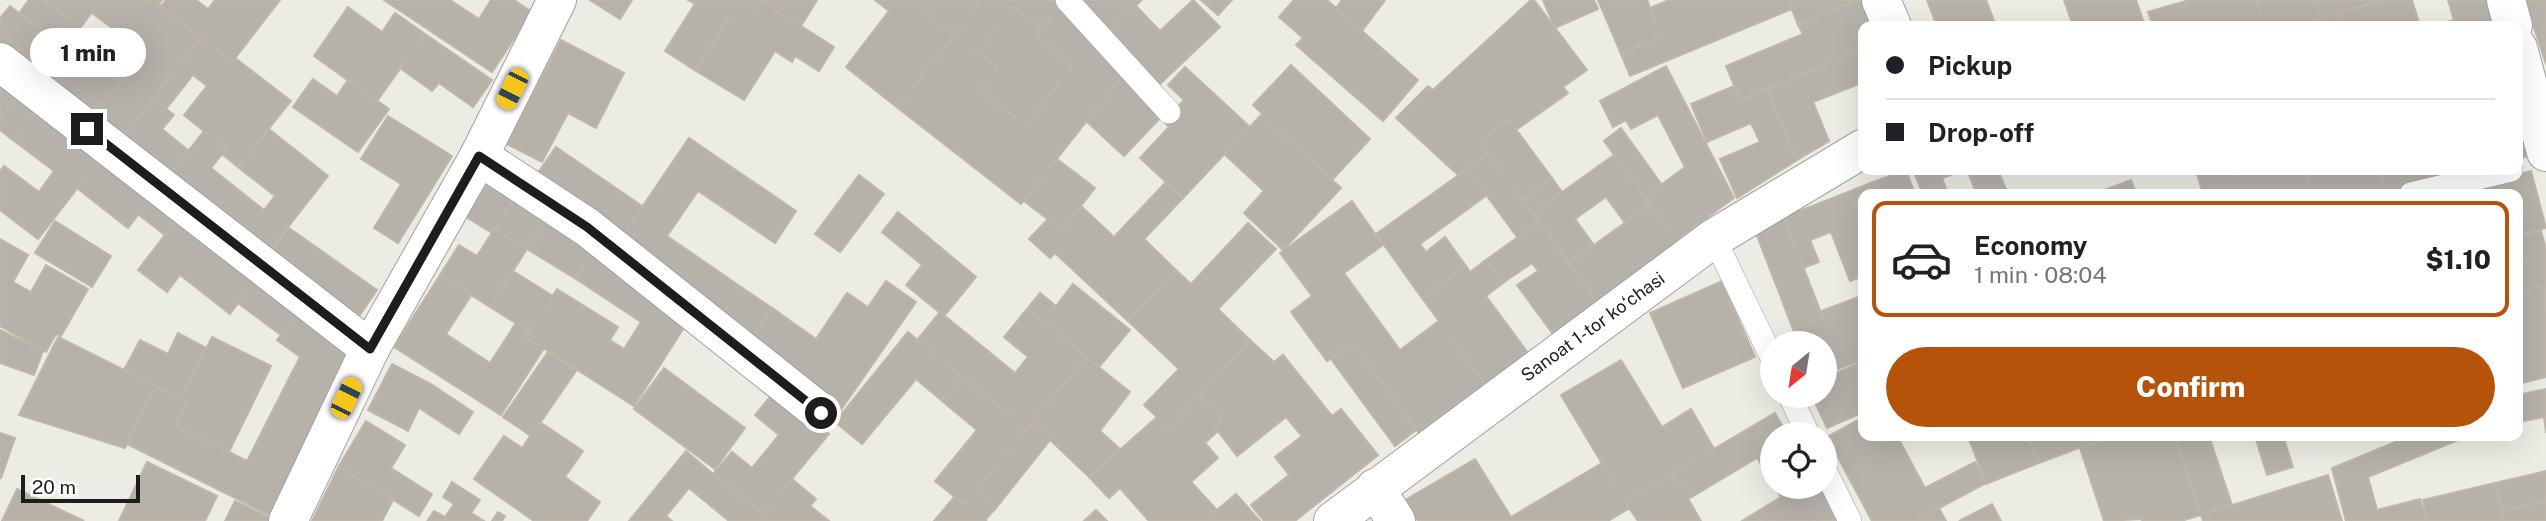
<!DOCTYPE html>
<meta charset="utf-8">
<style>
:root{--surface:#fff;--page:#f6f6f6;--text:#202124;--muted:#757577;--line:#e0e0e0;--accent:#b45309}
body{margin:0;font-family:"Public Sans",sans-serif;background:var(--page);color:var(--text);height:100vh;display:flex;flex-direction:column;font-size:26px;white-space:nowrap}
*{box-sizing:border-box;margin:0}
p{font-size:23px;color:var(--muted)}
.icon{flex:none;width:38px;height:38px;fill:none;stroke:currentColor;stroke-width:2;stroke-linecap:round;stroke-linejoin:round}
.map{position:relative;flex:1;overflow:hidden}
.side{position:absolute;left:1858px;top:189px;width:665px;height:252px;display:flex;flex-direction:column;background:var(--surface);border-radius:14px;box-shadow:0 7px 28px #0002}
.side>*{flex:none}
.banner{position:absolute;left:1858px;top:21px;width:665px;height:154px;border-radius:14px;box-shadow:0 7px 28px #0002;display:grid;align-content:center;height:154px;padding:0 28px;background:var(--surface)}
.needle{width:46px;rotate:210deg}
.fabs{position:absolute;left:1760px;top:331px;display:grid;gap:14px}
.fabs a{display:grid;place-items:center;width:77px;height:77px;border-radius:50%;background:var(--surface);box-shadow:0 7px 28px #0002;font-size:35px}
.scale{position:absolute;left:21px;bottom:18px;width:119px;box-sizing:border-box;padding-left:7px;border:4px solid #1d1d1d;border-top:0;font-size:19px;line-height:24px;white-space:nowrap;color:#1d1d1d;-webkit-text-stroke:5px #fff;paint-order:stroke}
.end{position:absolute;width:32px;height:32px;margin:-16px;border:9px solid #1d1d1d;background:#fff;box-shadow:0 0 0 4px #fff}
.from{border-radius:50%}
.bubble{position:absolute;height:49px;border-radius:24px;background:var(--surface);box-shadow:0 7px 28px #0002;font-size:23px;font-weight:800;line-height:49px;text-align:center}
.car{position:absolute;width:21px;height:42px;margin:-21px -10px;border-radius:9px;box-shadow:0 0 5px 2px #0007;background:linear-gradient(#f5c518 24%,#345 0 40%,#f5c518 0 76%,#345 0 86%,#f5c518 0)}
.banner b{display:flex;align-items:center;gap:24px;height:66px;font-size:26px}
.banner b+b{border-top:2px solid var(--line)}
.banner i{width:18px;height:18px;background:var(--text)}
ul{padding:12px 0 0;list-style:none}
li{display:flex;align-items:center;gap:21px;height:116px;margin:0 14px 10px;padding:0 14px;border:4px solid transparent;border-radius:14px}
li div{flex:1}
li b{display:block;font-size:26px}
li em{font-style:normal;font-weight:800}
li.on{border-color:var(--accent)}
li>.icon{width:63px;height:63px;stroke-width:1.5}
.action{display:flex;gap:14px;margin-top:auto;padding:14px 28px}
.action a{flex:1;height:80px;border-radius:42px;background:var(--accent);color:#fff;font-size:28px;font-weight:800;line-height:80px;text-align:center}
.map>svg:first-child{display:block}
.building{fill:#b6b2aa;stroke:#beb6a8;stroke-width:2}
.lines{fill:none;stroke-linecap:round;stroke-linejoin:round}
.lane-casing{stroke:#a1a1a1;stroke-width:24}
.street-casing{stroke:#a1a1a1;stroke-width:40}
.lane{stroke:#fff;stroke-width:23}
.street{stroke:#fff;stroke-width:38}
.route{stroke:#1d1d1d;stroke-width:9}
.labels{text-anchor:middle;stroke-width:7;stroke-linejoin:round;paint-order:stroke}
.street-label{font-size:18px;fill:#1d1d1d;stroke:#fff}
</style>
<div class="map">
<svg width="2546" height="521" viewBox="0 0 2546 521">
<rect width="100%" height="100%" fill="#edece4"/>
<g class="building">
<path d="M29 0H45L68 18 52 39 19 13Z"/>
<path d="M45 0H101L80 28Z"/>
<path d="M101 0H146L157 9 160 5 201 38 117 145 88 122 143 52 91 12Z"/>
<path d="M146 0H162L155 8Z"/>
<path d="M166 0H196L208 9 215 0H280L232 62 161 6Z"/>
<path d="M384 0H450L479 19 491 0H514L532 12 492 72Z"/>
<path d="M590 0H632L620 19Z"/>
<path d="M688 0H733L738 3 696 71 665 51 695 4Z"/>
<path d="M733 0H761L762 1 754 13Z"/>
<path d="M761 0H781L775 9Z"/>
<path d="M781 0H817L801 26 775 9Z"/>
<path d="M875 0H912L955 35 898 108 846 67 889 11Z"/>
<path d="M912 0H967L977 8 955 35Z"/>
<path d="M967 0H983L977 8Z"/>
<path d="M983 0H1054L1060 6 1041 29 1012 6 977 52 955 35Z"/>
<path d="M1079 0H1142L1109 31Z"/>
<path d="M1193 0 1220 27 1159 85 1109 31 1136 6 1160 31Z"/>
<path d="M1201 0H1232L1218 15Z"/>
<path d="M1294 0H1327L1418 80 1383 121 1296 45 1303 38 1279 17Z"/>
<path d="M1342 0H1385L1362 31 1336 8Z"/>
<path d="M1531 0H1534L1587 70 1563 87 1568 93 1516 130 1509 120 1480 141 1488 153 1458 175 1396 118 1428 86 1433 90Z"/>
<path d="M1543 0H1594L1598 9 1555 28Z"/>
<path d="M1598 0H1647L1662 36 1621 54Z"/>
<path d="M1669 0H1792L1789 2 1792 9 1630 76 1621 54 1662 36 1650 8Z"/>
<path d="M1792 0H1857L1798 25 1789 2Z"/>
<path d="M1857 0H1863L1874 26H1864V49L1740 100 1726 66 1803 34 1798 25Z"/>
<path d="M1927 0H1986L1996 26H1937Z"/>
<path d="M2064 0H2136L2145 26H2073Z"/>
<path d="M2256 0H2316L2321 18 2295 26H2264Z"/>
<path d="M2256 0 2264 26H2193L2186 0Z"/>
<path d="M2316 0H2384L2321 18Z"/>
<path d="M2384 0H2412L2420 26H2342L2338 14Z"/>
<path d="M2448 0H2493L2501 26H2434L2454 20Z"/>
<path d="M2525 0H2546V64Z"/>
<path d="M762 1 834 47 819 71 795 56 792 62 775 51 744 100 696 71 738 3 754 13Z"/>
<path d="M2186 1 2193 26H2153L2148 12Z"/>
<path d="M10 6 52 39 25 73 0 53V18Z"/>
<path d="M1012 6 1041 29 1036 36 1073 66 1026 126 979 90 998 67 977 52Z"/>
<path d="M1060 6 1124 74 1021 204 898 108 955 35 998 67 979 90 1026 126 1073 66 1036 36Z"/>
<path d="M348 7 382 32 395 13 425 34 377 101 314 56Z"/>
<path d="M2338 14 2342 26H2295L2321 18Z"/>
<path d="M68 18 131 68 88 122 25 73Z"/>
<path d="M425 34 492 80 473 107 439 83 432 91 400 68Z"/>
<path d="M201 38 232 62 235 58 291 101 238 167 222 154 226 149 184 115 207 86 193 75 166 109 153 99Z"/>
<path d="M561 40 624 73 596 128 568 113 542 162 507 144Z"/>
<path d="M1864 48V82L1813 102 1829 141 1797 160 1767 89Z"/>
<path d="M1291 65 1370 139 1332 180 1253 105Z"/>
<path d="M1666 66 1734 198 1676 240 1645 197 1685 167 1658 115 1631 129 1626 120 1613 127 1600 101Z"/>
<path d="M1185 67 1250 127 1183 198 1140 158 1169 127 1164 122 1184 100 1168 85Z"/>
<path d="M0 68 25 87 0 120Z"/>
<path d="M1124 74 1163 115 1124 156 1086 121Z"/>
<path d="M313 79 337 96 348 80 389 109 358 152 293 107Z"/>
<path d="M2518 83 2539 153 2518 159Z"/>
<path d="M1734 86 1740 100 1767 89 1797 160 1737 198 1720 159 1760 142 1751 123 1707 142 1691 104Z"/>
<path d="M25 87 43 101 13 140 0 130V120Z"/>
<path d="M153 99 174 115 162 129 189 151 164 182 117 145Z"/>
<path d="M43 101 107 150 38 239 0 210V171L4 166 39 192 54 171 13 140Z"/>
<path d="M1262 114 1341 188 1283 250 1244 213 1264 191 1224 154Z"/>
<path d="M388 116 452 156 398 243 374 228 401 184 361 159Z"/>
<path d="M1509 120 1552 178 1522 200 1480 141Z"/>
<path d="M1621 128 1662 185 1645 197 1604 141Z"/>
<path d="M269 129 328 176 263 259 164 182 204 131 226 149 211 168 264 210 275 196 238 167Z"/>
<path d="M689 138 796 211 775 243 698 191 667 236 741 287 720 318 619 241Z"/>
<path d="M556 147 642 206 622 237 535 177Z"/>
<path d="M107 150 158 188 128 228 77 188Z"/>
<path d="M1488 153 1539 222 1517 237 1467 169Z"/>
<path d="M1614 155 1650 205 1625 223 1606 197 1575 219 1594 245 1569 263 1533 213Z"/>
<path d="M1057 159 1095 188 1062 230 1024 201Z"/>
<path d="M1467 169 1487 195 1420 244 1426 252 1445 237 1466 266 1422 298 1376 234Z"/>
<path d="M1906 170 1915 194H1877L1873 182Z"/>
<path d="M1913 170H1965L1942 178 1948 194H1923Z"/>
<path d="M1967 170H1998L2008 194H1977Z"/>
<path d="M2196 170H2235L2237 176 2253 170H2305L2313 194H2203Z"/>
<path d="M2305 170H2380L2388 194H2313Z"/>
<path d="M2380 170H2445L2448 180 2399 194H2388Z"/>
<path d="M2531 171 2546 228 2518 235V194H2463L2461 189Z"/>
<path d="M859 175 884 194 840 252 815 234Z"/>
<path d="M1552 178 1562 192 1533 213 1522 200Z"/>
<path d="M490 180 516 196 492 233 466 217Z"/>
<path d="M2131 180 2136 194H2094Z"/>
<path d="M1166 182 1183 198 1144 239 1176 270 1128 321 1055 253 1050 258 1029 239 1048 219 1062 230 1081 206 1114 237Z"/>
<path d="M1873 182 1877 194H1864V276L1850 281 1831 232 1810 240 1819 262 1803 268 1784 217Z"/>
<path d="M158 188 185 209 165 235 138 214Z"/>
<path d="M516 196 548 217 527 249 495 228Z"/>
<path d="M1352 201 1383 245 1344 273 1400 350 1439 321 1485 384 1418 432 1353 343 1327 361 1291 312 1312 296 1280 253Z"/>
<path d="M1650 205 1679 243 1597 303 1569 263Z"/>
<path d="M185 209 264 269 230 314 180 275 167 292 138 270Z"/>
<path d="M898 212 976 277 944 316 906 285 922 265 882 232Z"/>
<path d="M548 217 596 248 576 279 527 249Z"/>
<path d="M1784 217 1823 318 1793 329 1754 228Z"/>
<path d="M55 221 111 256 92 287 35 253Z"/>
<path d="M1539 222 1597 303 1553 334 1517 285 1538 271 1532 263 1503 283 1486 260Z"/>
<path d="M1248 223 1276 249 1218 309 1251 341 1168 427 1144 405 1179 369 1128 321 1176 270 1191 284Z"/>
<path d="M289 228 377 290 355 322 266 259Z"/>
<path d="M495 228 527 249 490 307 440 275 459 245 477 256Z"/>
<path d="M2541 231 2546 249V285L2518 292V260L2523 259 2518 237Z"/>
<path d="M0 239 28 255 13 282 31 292 46 265 88 289 61 336 56 334 46 352 0 326Z"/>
<path d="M596 248 690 318 634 406 526 337 557 289 618 327 610 340 624 349 641 322 576 279Z"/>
<path d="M1486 260 1503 283 1486 296 1528 353 1485 384 1422 298 1466 266 1470 272Z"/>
<path d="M264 269 307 302 281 335 238 303Z"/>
<path d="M513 271 553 296 530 332 490 307Z"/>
<path d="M440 275 472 294 446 334 490 363 516 323 530 332 526 337 544 348 501 415 394 347Z"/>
<path d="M886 281 916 302 838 414 751 339 772 308 816 339 847 293 868 307Z"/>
<path d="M1722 281 1755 357 1683 388 1650 313Z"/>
<path d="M1073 284 1130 330 1099 367 1027 309 1040 293 1056 306Z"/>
<path d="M2545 285 2546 377 2518 384V292Z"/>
<path d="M741 287 772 308 751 339 720 318Z"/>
<path d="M1861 296 1864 303V359L1825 374V343H1799L1793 329 1823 318 1821 311Z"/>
<path d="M307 302 357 341 269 515 127 444 156 386 188 402 176 426 247 461 300 357 277 340Z"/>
<path d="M1027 309 1086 357 1027 429 917 340 940 312 1015 373 1028 357 1004 337Z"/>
<path d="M0 330 43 351 34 375 0 363Z"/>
<path d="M908 332 961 376 941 400 916 379 862 444 835 422Z"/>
<path d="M178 333 206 348 181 399 124 370 140 340 168 354Z"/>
<path d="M58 337 156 386 125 448 19 415Z"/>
<path d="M212 337 271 366 229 452 176 426 188 402 181 399Z"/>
<path d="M1251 341 1274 362 1283 355 1332 416 1341 409 1378 455 1295 521H1264L1251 505 1289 475 1275 457 1302 436 1286 417 1237 456 1214 426 1222 420 1200 394Z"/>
<path d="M1353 343 1416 430 1395 446 1331 359Z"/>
<path d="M548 352 576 371 531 436 503 417Z"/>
<path d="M1086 357 1130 392 1100 431 1120 449 1089 477 1032 423Z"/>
<path d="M1621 360 1662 427 1691 409 1714 449 1625 502 1561 395Z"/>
<path d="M1864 361V412L1827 428 1812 396H1825V378Z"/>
<path d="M392 364 431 384 473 412 459 434 419 408 408 431 368 410Z"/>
<path d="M664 368 745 428 715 469 634 409Z"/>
<path d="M961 376 1027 429 965 505 935 481 977 430 941 400Z"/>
<path d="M2546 389V433L2544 417 2518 422V395Z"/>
<path d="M776 390 829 434 763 514 713 474 732 452 752 468 779 435 755 415Z"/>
<path d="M1200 394 1222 420 1214 426 1218 431 1205 443 1218 458 1191 482 1217 510 1205 521H1149L1120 488 1109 498 1089 477 1157 417 1168 427Z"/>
<path d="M1775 413 1787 434H1773V484L1757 458 1688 499 1673 473Z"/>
<path d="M1864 417V436H1897L1925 488 1975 462 1986 483 1915 521H1872L1827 437Z"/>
<path d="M366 421 405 445 391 468 432 494 419 516 339 466Z"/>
<path d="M540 422 583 451 565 477 600 502 587 521H534L474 479 504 436 522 448Z"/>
<path d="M1032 423 1051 439 996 508 976 491Z"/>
<path d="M0 433 15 438 1 478H0Z"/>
<path d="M1968 436H2028L2039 463 1986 484Z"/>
<path d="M2028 436H2110L2039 463Z"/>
<path d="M2118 436H2175L2201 515 2181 521H2142V519L2104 521 2080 448Z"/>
<path d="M2175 436H2209L2232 505 2201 515Z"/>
<path d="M2255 436H2283L2293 467 2267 475Z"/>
<path d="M2410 436H2462L2463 438 2368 477 2377 510 2420 499 2427 521H2346L2332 468Z"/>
<path d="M686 451 713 474 772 521H729L689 488 666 516 672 521H629Z"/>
<path d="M1475 459 1511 517 1602 463 1630 508 1608 521H1418L1405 500Z"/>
<path d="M147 462 217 496 205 521H119Z"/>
<path d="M339 466 393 500 382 521H312Z"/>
<path d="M2546 471V501L2502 511 2495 483Z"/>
<path d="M1673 473 1701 521H1638L1625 502Z"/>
<path d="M2328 475 2342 521H2203L2201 515Z"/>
<path d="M792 479 816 499 810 506 829 521H772L763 514Z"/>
<path d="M452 482 480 500 471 513 484 521 428 520 434 511 445 517 454 504 443 497Z"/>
<path d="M2495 483 2504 521H2428L2423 500Z"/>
<path d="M1774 486H1819L1840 521H1742L1781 497Z"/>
<path d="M17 489 84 521H2Z"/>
<path d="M976 491 996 508 985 520 987 521H934L954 497 965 505Z"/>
<path d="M1236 494 1260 521H1205L1217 510Z"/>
<path d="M235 501 271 518 270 521H225Z"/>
<path d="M2546 501V521H2504L2502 511Z"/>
<path d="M1992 504 2001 521H1959Z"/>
<path d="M1939 508 1946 521H1915Z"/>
<path d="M1096 510 1107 521H1084Z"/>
<path d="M498 512 505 516 502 521H492Z"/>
</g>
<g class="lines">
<defs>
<g id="lane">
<path d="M1067 0 1169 112"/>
<path d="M2411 194 2511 170"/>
<path d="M1714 238 1773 360"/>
<path d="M1790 396 1808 434"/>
<path d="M1825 470 1850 521"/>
</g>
<g id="street">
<path d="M1881 0 1892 26"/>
<path d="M2506 0 2513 26"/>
<path d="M2518 48 2546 152"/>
<path d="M0 62 370 349"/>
<path d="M479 156 587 227 821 413"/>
<path d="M1375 488 1396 521"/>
<path d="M288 521 370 349 479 156 557 0"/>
<path d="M1333 521 1714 238 1864 148"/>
</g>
</defs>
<use href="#lane" class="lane-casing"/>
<use href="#street" class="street-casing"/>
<use href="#lane" class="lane"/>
<use href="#street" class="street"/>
</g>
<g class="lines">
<path class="route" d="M87 129 370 349 479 156 587 227 821 413"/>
</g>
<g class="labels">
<g class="street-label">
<text transform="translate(1593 327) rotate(-36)" y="6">Sanoat 1-tor ko‘chasi</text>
</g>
</g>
</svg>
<div class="fabs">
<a><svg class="needle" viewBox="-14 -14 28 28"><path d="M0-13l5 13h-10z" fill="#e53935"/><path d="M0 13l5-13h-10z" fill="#757577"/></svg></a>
<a><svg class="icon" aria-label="locate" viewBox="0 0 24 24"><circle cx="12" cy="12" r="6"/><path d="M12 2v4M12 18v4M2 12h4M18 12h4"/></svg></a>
</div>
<div class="scale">20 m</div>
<i class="end from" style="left:821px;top:413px"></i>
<i class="end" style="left:87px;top:129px"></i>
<div class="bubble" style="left:30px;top:28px;width:116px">1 min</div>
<i class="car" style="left:512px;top:89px;rotate:207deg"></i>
<i class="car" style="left:346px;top:398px;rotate:26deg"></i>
<div class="banner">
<b><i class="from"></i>Pickup</b>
<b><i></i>Drop-off</b>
</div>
<section class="side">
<ul>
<li class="on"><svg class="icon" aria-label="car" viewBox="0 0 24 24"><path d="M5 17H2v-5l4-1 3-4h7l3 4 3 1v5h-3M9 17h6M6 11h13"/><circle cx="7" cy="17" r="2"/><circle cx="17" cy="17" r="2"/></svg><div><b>Economy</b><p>1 min · 08:04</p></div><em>$1.10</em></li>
</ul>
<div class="action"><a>Confirm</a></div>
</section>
</div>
